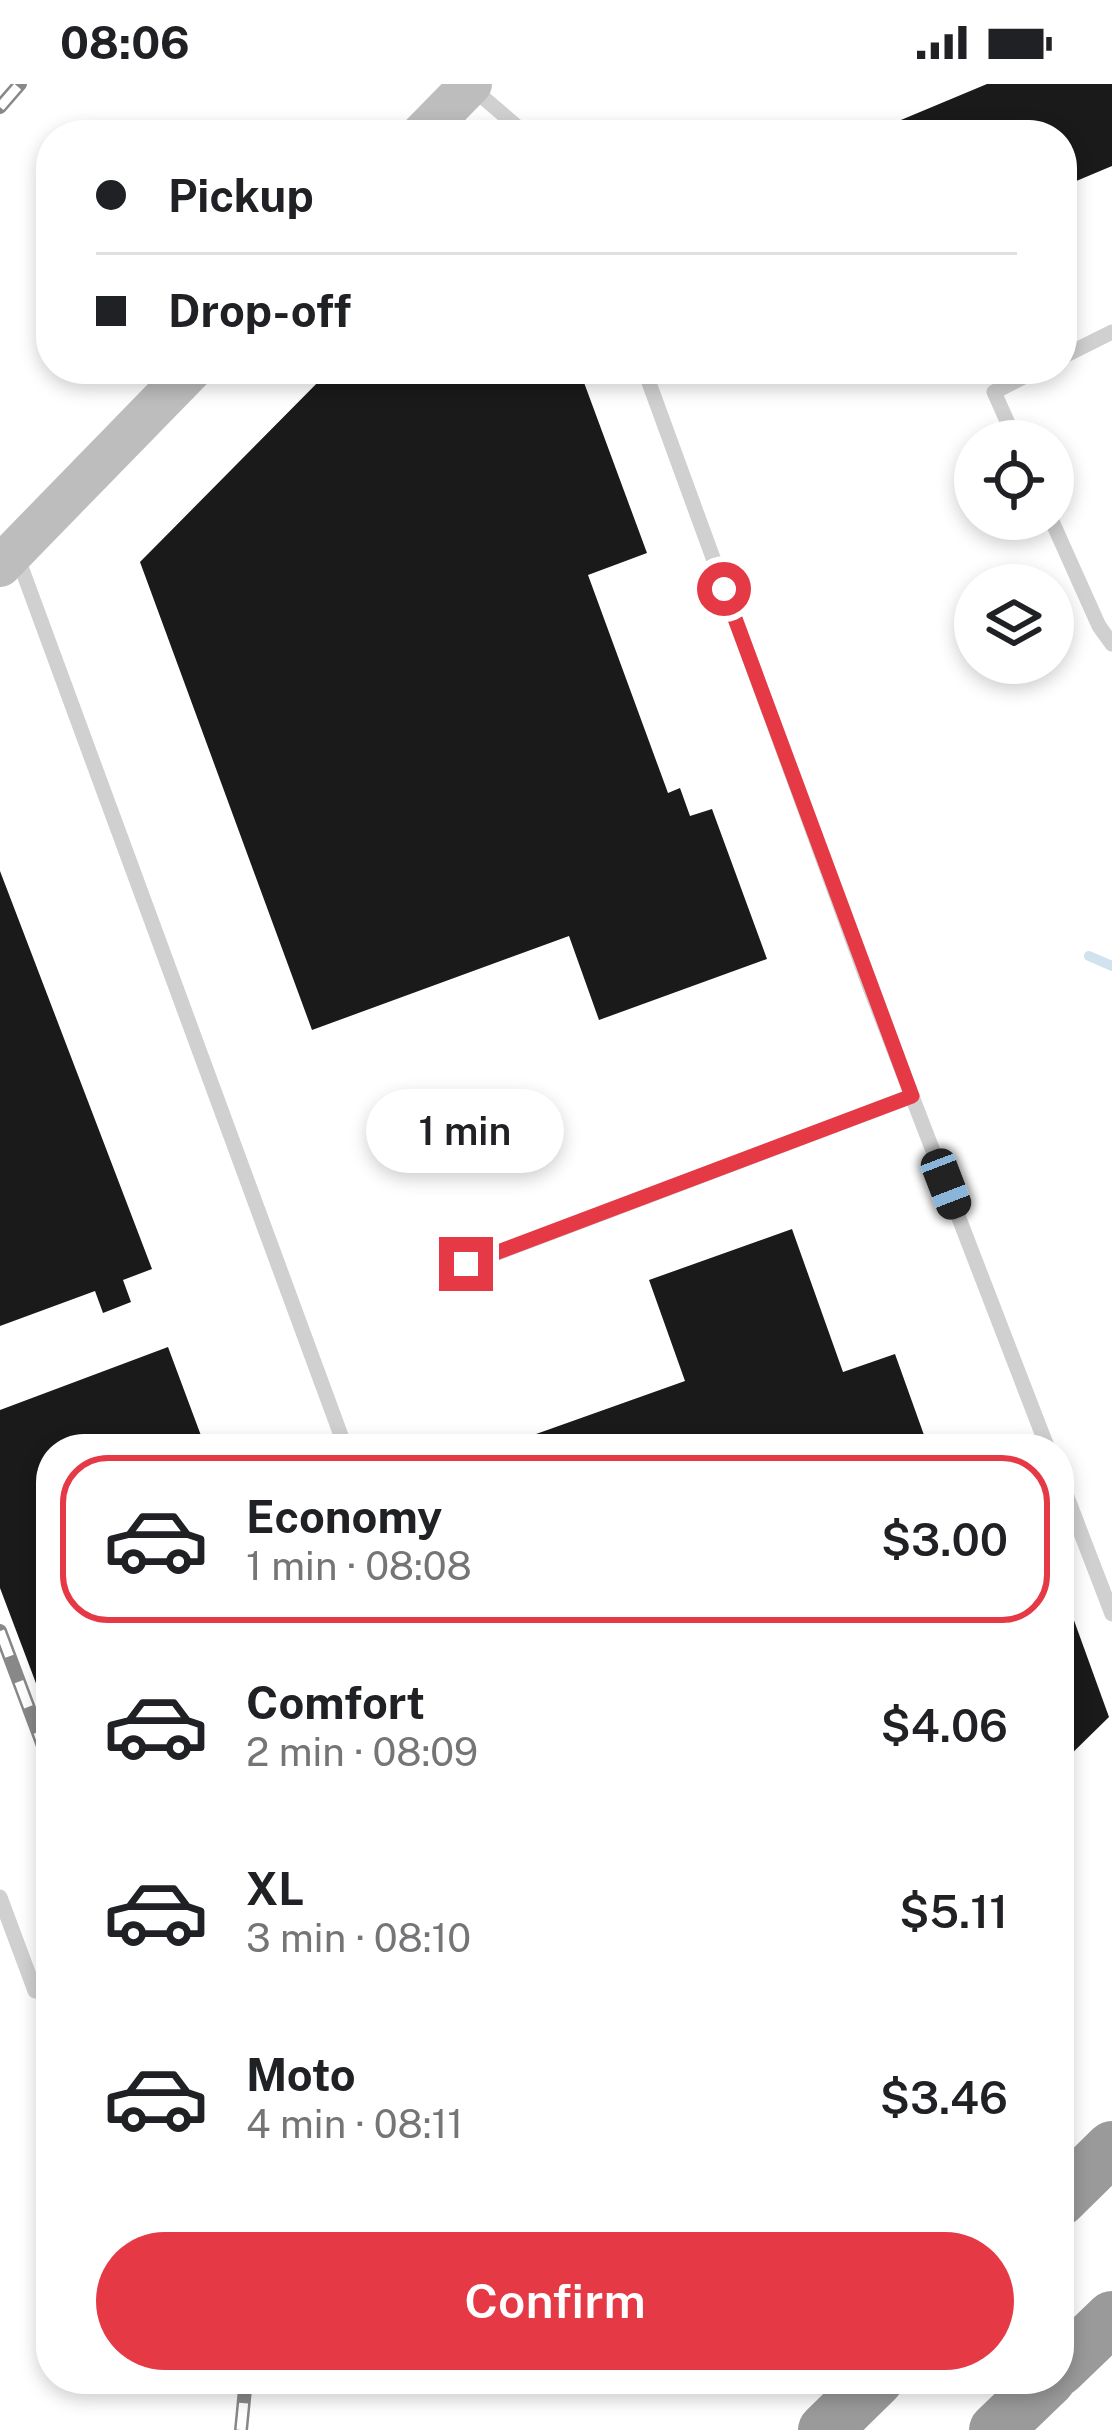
<!DOCTYPE html>
<meta charset="utf-8">
<style>
:root{--surface:#fff;--page:#f2f2f2;--text:#202124;--muted:#757577;--line:#e0e0e0;--accent:#e63946}
body{margin:0;font-family:"Public Sans",sans-serif;background:var(--page);color:var(--text);height:100vh;display:flex;flex-direction:column;font-size:45px;white-space:nowrap}
*{box-sizing:border-box;margin:0}
p{font-size:39px;color:var(--muted)}
.icon{flex:none;width:66px;height:66px;fill:none;stroke:currentColor;stroke-width:2;stroke-linecap:round;stroke-linejoin:round}
.map{position:relative;flex:1;overflow:hidden}
.panel{position:absolute;left:36px;top:1350px;width:1038px;height:960px;display:flex;flex-direction:column;background:var(--surface);border-radius:48px;box-shadow:0 6px 18px #0003}
.panel>*{flex:none}
.banner{position:absolute;left:36px;top:36px;width:1041px;height:264px;border-radius:48px;box-shadow:0 6px 18px #0003;display:grid;align-content:center;height:264px;padding:0 60px;background:var(--surface)}
.buttons{position:absolute;left:954px;top:336px;display:grid;gap:24px}
.buttons a{display:grid;place-items:center;width:120px;height:120px;border-radius:50%;background:var(--surface);box-shadow:0 6px 18px #0003;font-size:60px}
.end{position:absolute;width:54px;height:54px;margin:-27px;border:15px solid #e63946;background:#fff;box-shadow:0 0 0 6px #fff}
.from{border-radius:50%}
.bubble{position:absolute;height:84px;border-radius:42px;background:var(--surface);box-shadow:0 6px 18px #0003;font-size:39px;font-weight:600;line-height:84px;text-align:center}
.car{position:absolute;width:36px;height:72px;margin:-36px -18px;border-radius:15px;box-shadow:0 0 9px 3px #0007;background:linear-gradient(#222 24%,#8ab4d8 0 40%,#222 0 76%,#8ab4d8 0 86%,#222 0)}
.banner b{display:flex;align-items:center;gap:42px;height:114px;font-size:45px}
.banner b+b{border-top:3px solid var(--line)}
.banner i{width:30px;height:30px;background:var(--text)}
ul{padding:21px 0 0;list-style:none}
li{display:flex;align-items:center;gap:36px;height:168px;margin:0 24px 18px;padding:0 36px;border:6px solid transparent;border-radius:48px}
li div{flex:1}
li b{display:block;font-size:45px}
li em{font-style:normal;font-weight:600}
li.on{border-color:var(--accent)}
li>.icon{width:108px;height:108px;stroke-width:1.5}
.cta{display:flex;gap:24px;margin-top:auto;padding:24px 60px}
.cta a{flex:1;height:138px;border-radius:72px;background:var(--accent);color:#fff;font-size:48px;font-weight:600;line-height:138px;text-align:center}
.status{display:flex;justify-content:space-between;align-items:center;height:84px;padding:0 60px;background:var(--surface);direction:ltr}
.status svg{height:33px;fill:currentColor}
.map>svg:first-child{display:block}
.lines{fill:none;stroke-linecap:round;stroke-linejoin:round}
.stream{stroke:#cfe2ee;stroke-width:10}
.building{fill:#1a1a1a}
.lane{stroke:#d0d0d0;stroke-width:15}
.secondary{stroke:#bdbdbd;stroke-width:42}
.highway{stroke:#9a9a9a;stroke-width:54}
.rail-casing{stroke:#888;stroke-width:14}
.rail{stroke:#fff;stroke-width:9;stroke-dasharray:27;stroke-linecap:butt}
.route{stroke:#e63946;stroke-width:15}
</style>
<div class="status"><b>08:06</b><svg viewBox="0 0 49 12"><path d="M0 12V9h3v3zM5 12V6h3v6zM10 12V3h3v9zM15 12V0h3v12zM26 1h20v11H26zM47 4h2v5h-2z"/></svg></div>
<div class="map">
<svg width="1112" height="2346" viewBox="0 0 1112 2346">
<rect width="100%" height="100%" fill="#fff"/>
<g class="lines">
<path class="stream" d="M1089 872 1112 882"/>
</g>
<g class="building">
<path d="M987 0H1112V82L1062 103V51H865Z"/>
<path d="M331 285H579L647 469 588 491 668 709 680 704 690 732 712 725 767 875 599 936 569 852 312 946 140 478Z"/>
<path d="M0 787 152 1185 123 1196 131 1218 103 1229 95 1207 0 1242Z"/>
<path d="M792 1145 843 1288 895 1270 929 1365H494L685 1297 649 1196Z"/>
<path d="M168 1263 206 1365H51V1639L0 1504V1326Z"/>
<path d="M1059 1495 1109 1633 1059 1682Z"/>
</g>
<g class="lines">
<g class="lane">
<path d="M472 4 527 51"/>
<path d="M1062 273 1112 248"/>
<path d="M644 285 869 901 1048 1365"/>
<path d="M1016 357 994 308 1039 285"/>
<path d="M1051 435 1099 542 1112 560"/>
<path d="M16 469 346 1365"/>
<path d="M466 1181 912 1012"/>
<path d="M1059 1392 1112 1530"/>
<path d="M0 1813 35 1907"/>
</g>
<g class="secondary">
<path d="M421 51 471 0"/>
<path d="M0 482 192 285"/>
</g>
<g class="highway">
<path d="M1059 2116 1112 2064"/>
<path d="M1059 2285 1112 2234"/>
<path d="M825 2346 877 2295"/>
<path d="M996 2346 1049 2295"/>
</g>
<defs>
<g id="rail">
<path d="M0 23 20 0"/>
<path d="M0 1547 51 1683"/>
<path d="M241 2346 246 2295"/>
</g>
</defs>
<use href="#rail" class="rail-casing"/>
<use href="#rail" class="rail"/>
</g>
<g class="lines">
<path class="route" d="M466 1180 912 1012 724 505"/>
</g>
</svg>
<div class="buttons">
<a><svg class="icon" aria-label="locate" viewBox="0 0 24 24"><circle cx="12" cy="12" r="6"/><path d="M12 2v4M12 18v4M2 12h4M18 12h4"/></svg></a>
<a><svg class="icon" aria-label="layers" viewBox="0 0 24 24"><path d="M12 4l9 5-9 5-9-5zM3 14l9 5 9-5"/></svg></a>
</div>
<i class="end from" style="left:724px;top:505px"></i>
<i class="end" style="left:466px;top:1180px"></i>
<div class="bubble" style="left:366px;top:1005px;width:198px">1 min</div>
<i class="car" style="left:946px;top:1100px;rotate:159deg"></i>
<div class="banner">
<b><i class="from"></i>Pickup</b>
<b><i></i>Drop-off</b>
</div>
<section class="panel">
<ul>
<li class="on"><svg class="icon" aria-label="car" viewBox="0 0 24 24"><path d="M5 17H2v-5l4-1 3-4h7l3 4 3 1v5h-3M9 17h6M6 11h13"/><circle cx="7" cy="17" r="2"/><circle cx="17" cy="17" r="2"/></svg><div><b>Economy</b><p>1 min · 08:08</p></div><em>$3.00</em></li>
<li><svg class="icon" aria-label="car" viewBox="0 0 24 24"><path d="M5 17H2v-5l4-1 3-4h7l3 4 3 1v5h-3M9 17h6M6 11h13"/><circle cx="7" cy="17" r="2"/><circle cx="17" cy="17" r="2"/></svg><div><b>Comfort</b><p>2 min · 08:09</p></div><em>$4.06</em></li>
<li><svg class="icon" aria-label="car" viewBox="0 0 24 24"><path d="M5 17H2v-5l4-1 3-4h7l3 4 3 1v5h-3M9 17h6M6 11h13"/><circle cx="7" cy="17" r="2"/><circle cx="17" cy="17" r="2"/></svg><div><b>XL</b><p>3 min · 08:10</p></div><em>$5.11</em></li>
<li><svg class="icon" aria-label="car" viewBox="0 0 24 24"><path d="M5 17H2v-5l4-1 3-4h7l3 4 3 1v5h-3M9 17h6M6 11h13"/><circle cx="7" cy="17" r="2"/><circle cx="17" cy="17" r="2"/></svg><div><b>Moto</b><p>4 min · 08:11</p></div><em>$3.46</em></li>
</ul>
<div class="cta"><a>Confirm</a></div>
</section>
</div>
